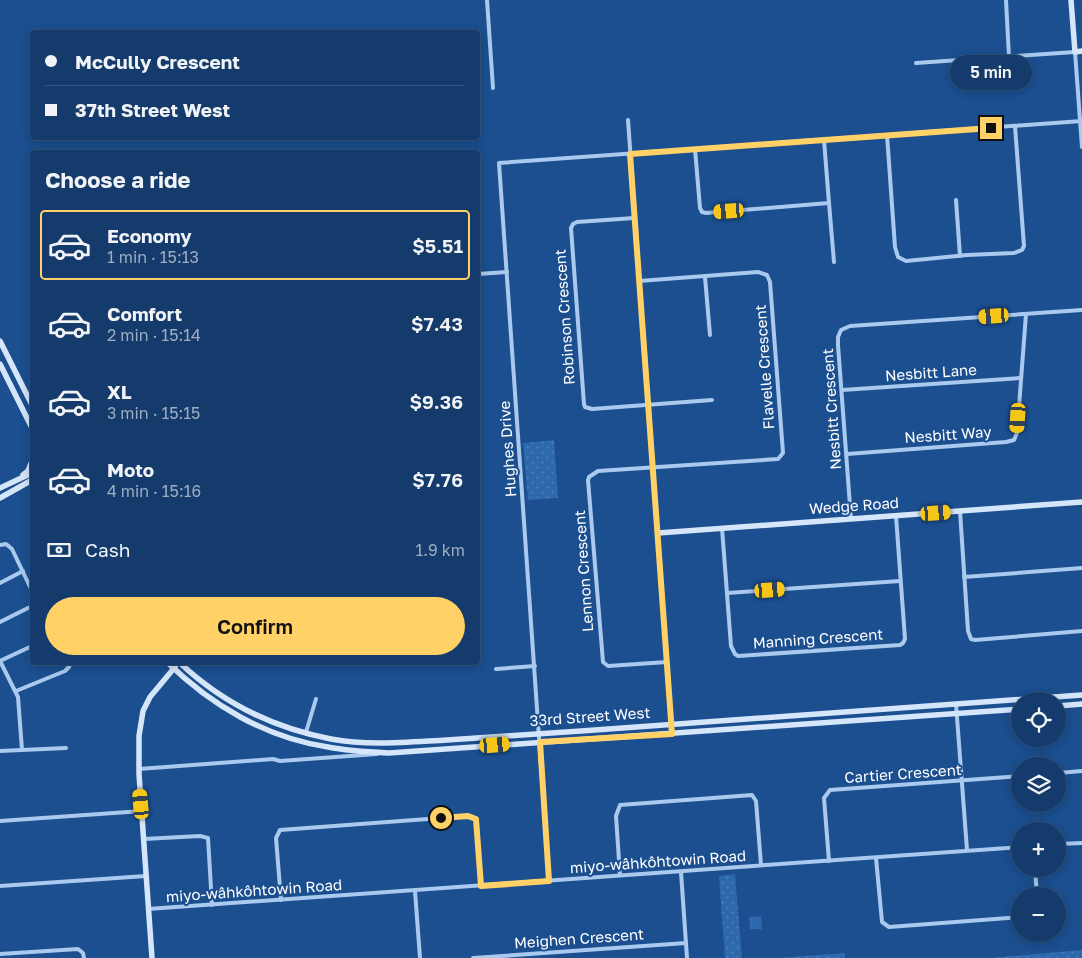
<!DOCTYPE html>
<meta charset="utf-8">
<style>
:root{--surface:#143b6b;--page:#214673;--text:#f1f3f6;--muted:#9dadc1;--line:#33557e;--accent:#ffd166}
body{margin:0;font-family:"Golos Text",sans-serif;background:var(--page);color:var(--text);height:100vh;display:flex;flex-direction:column;font-size:19px;white-space:nowrap}
*{box-sizing:border-box;margin:0}
p{font-size:16px;color:var(--muted)}
.icon{flex:none;width:28px;height:28px;fill:none;stroke:currentColor;stroke-width:2;stroke-linecap:round;stroke-linejoin:round}
.map{position:relative;flex:1;overflow:hidden}
.drawer{position:absolute;left:30px;top:150px;width:450px;height:515px;display:flex;flex-direction:column;background:var(--surface);border-radius:5px;box-shadow:0 2px 12px #0003,0 0 0 1px var(--line)}
.drawer>*{flex:none}
.top-card{position:absolute;left:30px;top:30px;width:450px;height:110px;border-radius:5px;box-shadow:0 2px 12px #0003,0 0 0 1px var(--line);display:grid;align-content:center;height:110px;padding:0 15px;background:var(--surface)}
.tools{position:absolute;left:1011px;top:692px;display:grid;gap:10px}
.tools a{display:grid;place-items:center;width:55px;height:55px;border-radius:50%;background:var(--surface);box-shadow:0 2px 12px #0003,0 0 0 1px var(--line);font-size:25px}
.end{position:absolute;width:22px;height:22px;margin:-11px;border:6px solid #ffd166;background:#111;box-shadow:0 0 0 2px #111}
.from{border-radius:50%}
.bubble{position:absolute;height:35px;border-radius:18px;background:var(--surface);box-shadow:0 2px 12px #0003,0 0 0 1px var(--line);font-size:16px;font-weight:600;line-height:35px;text-align:center}
.car{position:absolute;width:15px;height:30px;margin:-15px -8px;border-radius:6px;box-shadow:0 0 4px 1px #0007;background:linear-gradient(#f5c518 24%,#345 0 40%,#f5c518 0 76%,#345 0 86%,#f5c518 0)}
.top-card b{display:flex;align-items:center;gap:18px;height:48px;font-size:19px}
.top-card b+b{border-top:1px solid var(--line)}
.top-card i{width:12px;height:12px;background:var(--text)}
ul{padding:0;list-style:none}
li{display:flex;align-items:center;gap:15px;height:70px;margin:0 10px 8px;padding:0 5px;border:2px solid transparent;border-radius:5px}
li div{flex:1}
li b{display:block;font-size:19px}
li em{font-style:normal;font-weight:600}
li.current{border-color:var(--accent)}
li>.icon{width:45px;height:45px;stroke-width:1.5}
h2{padding:0 15px;font-size:22px;line-height:60px}
.pay{display:flex;align-items:center;gap:12px;height:55px;padding:0 15px;font-size:19px}
.pay p{margin-inline-start:auto}
.primary-button{display:flex;gap:10px;margin-top:auto;padding:10px 15px}
.primary-button a{flex:1;height:58px;border-radius:30px;background:var(--accent);color:#111;font-size:20px;font-weight:600;line-height:58px;text-align:center}
.map>svg:first-child{display:block}
.grass{fill:#2e69ad}
.park{fill:url(#park-dots)}
.lines{fill:none;stroke-linecap:round;stroke-linejoin:round}
.street{stroke:#a9c9ee;stroke-width:4}
.secondary{stroke:#d6e6fa;stroke-width:5.5}
.route{stroke:#ffd166;stroke-width:6}
.labels{text-anchor:middle;stroke-width:4;stroke-linejoin:round;paint-order:stroke}
.street-label{font-size:15px;fill:#fff;stroke:#1b4f8f}
</style>
<div class="map">
<svg width="1082" height="958" viewBox="0 0 1082 958">
<defs>
<pattern id="park-dots" width="8" height="8" patternUnits="userSpaceOnUse" patternTransform="scale(1.25)"><rect width="8" height="8" fill="#2e69ad"/><path d="M2 2h.1M6 6h.1" fill="none" stroke="#4d80b9" stroke-width="1.8" stroke-linecap="round"/></pattern>
</defs>
<rect width="100%" height="100%" fill="#1b4f8f"/>
<path class="grass" d="M761 916 762 929H750L749 917Z"/>
<g class="park">
<path d="M554 440 558 498 528 500 523 443Z"/>
<path d="M735 874 742 958H725L719 876Z"/>
<path d="M1082 950V958H990Z"/>
<path d="M845 953V958H778Z"/>
</g>
<g class="lines">
<g class="street">
<path d="M487 0 493 88"/>
<path d="M1006 0 1009 57"/>
<path d="M916 63 1075 52 1082 147"/>
<path d="M628 120 672 734"/>
<path d="M887 135 895 247 898 257 906 261 967 255 1014 253 1022 250 1024 246 1015 126"/>
<path d="M695 149 700 208 702 212 706 213 829 203 824 140"/>
<path d="M956 200 960 256"/>
<path d="M829 203 834 262"/>
<path d="M634 218 577 222 573 224 571 228 584 404 585 407 592 409 712 400"/>
<path d="M478 274 507 272"/>
<path d="M705 277 710 335"/>
<path d="M639 281 758 272 767 275 770 282 783 453 778 459 598 471 589 477 588 480 603 662 608 666 667 662"/>
<path d="M842 390 1021 378"/>
<path d="M847 454 1006 442 1014 440 1017 433 1026 314"/>
<path d="M960 511 968 631 971 639 975 640 1082 631"/>
<path d="M851 519 838 345V337L841 330 850 326 1082 310"/>
<path d="M722 528 731 646 735 654 738 656 900 645 903 643 905 639 896 516"/>
<path d="M0 545 6 544 12 549 32 591"/>
<path d="M964 577 1082 568"/>
<path d="M0 583 23 571"/>
<path d="M727 593 900 581"/>
<path d="M0 622 32 606"/>
<path d="M0 661 18 697 22 750"/>
<path d="M0 661 32 646"/>
<path d="M496 669 535 666"/>
<path d="M16 691 65 671 69 667 71 662"/>
<path d="M956 704 967 850"/>
<path d="M306 732 316 699"/>
<path d="M0 751 66 748"/>
<path d="M139 769 273 759 280 761 377 754"/>
<path d="M1058 773 1082 771"/>
<path d="M0 821 142 811"/>
<path d="M144 839 200 836 208 838 212 905"/>
<path d="M1058 844 1082 843"/>
<path d="M876 858 882 922 889 927 1020 917"/>
<path d="M829 861 824 798 830 790 1020 776"/>
<path d="M1035 869 1037 896"/>
<path d="M681 872 687 958"/>
<path d="M620 875 616 816 620 805 752 795 756 801 761 865"/>
<path d="M549 881 499 163 1082 121"/>
<path d="M0 886 146 876"/>
<path d="M415 891 420 958"/>
<path d="M281 900 276 838 280 830 468 816 476 819 481 886"/>
<path d="M148 909 1020 847"/>
<path d="M0 954 78 949 83 953 84 958"/>
<path d="M473 958 686 943"/>
</g>
<g class="secondary">
<path d="M1071 0 1075 52 1082 51"/>
<path d="M0 341 32 405"/>
<path d="M0 364 32 428"/>
<path d="M23 475 28 471 32 461"/>
<path d="M0 488 32 473"/>
<path d="M0 498 32 480"/>
<path d="M658 533 1082 502"/>
<path d="M167 662C211 705 266 738 328 747 348 751 369 752 389 753L1020 709"/>
<path d="M179 662C221 702 274 728 331 739 369 746 408 742 447 740 492 737 536 734 581 731 748 719 915 707 1082 695"/>
<path d="M1058 706 1082 704"/>
<path d="M152 958 139 774V736L143 711 150 697 175 667"/>
</g>
</g>
<g class="lines">
<path class="route" d="M441 818 468 816 476 819 481 886 549 881 540 742 672 734 630 154 991 128"/>
</g>
<g class="labels">
<g class="street-label">
<text transform="translate(565 317) rotate(-94)" y="5">Robinson Crescent</text>
<text transform="translate(765 367) rotate(-94)" y="5">Flavelle Crescent</text>
<text transform="translate(931 373) rotate(-4)" y="5">Nesbitt Lane</text>
<text transform="translate(832 409) rotate(-94)" y="5">Nesbitt Crescent</text>
<text transform="translate(948 435) rotate(-4)" y="5">Nesbitt Way</text>
<text transform="translate(508 449) rotate(-94)" y="5">Hughes Drive</text>
<text transform="translate(854 506) rotate(-4)" y="5">Wedge Road</text>
<text transform="translate(584 571) rotate(-94)" y="5">Lennon Crescent</text>
<text transform="translate(818 639) rotate(-4)" y="5">Manning Crescent</text>
<text transform="translate(590 717) rotate(-4)" y="5">33rd Street West</text>
<text transform="translate(903 774) rotate(-4)" y="5">Cartier Crescent</text>
<text transform="translate(658 862) rotate(-4)" y="5">miyo-wâhkôhtowin Road</text>
<text transform="translate(254 891) rotate(-4)" y="5">miyo-wâhkôhtowin Road</text>
<text transform="translate(579 939) rotate(-4)" y="5">Meighen Crescent</text>
</g>
</g>
</svg>
<div class="tools">
<a><svg class="icon" aria-label="locate" viewBox="0 0 24 24"><circle cx="12" cy="12" r="6"/><path d="M12 2v4M12 18v4M2 12h4M18 12h4"/></svg></a>
<a><svg class="icon" aria-label="layers" viewBox="0 0 24 24"><path d="M12 4l9 5-9 5-9-5zM3 14l9 5 9-5"/></svg></a>
<a>+</a>
<a>−</a>
</div>
<i class="end from" style="left:441px;top:818px"></i>
<i class="end" style="left:991px;top:128px"></i>
<div class="bubble" style="left:950px;top:55px;width:82px">5 min</div>
<i class="car" style="left:729px;top:211px;rotate:266deg"></i>
<i class="car" style="left:994px;top:316px;rotate:266deg"></i>
<i class="car" style="left:1018px;top:418px;rotate:184deg"></i>
<i class="car" style="left:936px;top:513px;rotate:86deg"></i>
<i class="car" style="left:770px;top:590px;rotate:86deg"></i>
<i class="car" style="left:495px;top:745px;rotate:85deg"></i>
<i class="car" style="left:141px;top:804px;rotate:355deg"></i>
<div class="top-card">
<b><i class="from"></i>McCully Crescent</b>
<b><i></i>37th Street West</b>
</div>
<section class="drawer">
<h2>Choose a ride</h2>
<ul>
<li class="current"><svg class="icon" aria-label="car" viewBox="0 0 24 24"><path d="M5 17H2v-5l4-1 3-4h7l3 4 3 1v5h-3M9 17h6M6 11h13"/><circle cx="7" cy="17" r="2"/><circle cx="17" cy="17" r="2"/></svg><div><b>Economy</b><p>1 min · 15:13</p></div><em>$5.51</em></li>
<li><svg class="icon" aria-label="car" viewBox="0 0 24 24"><path d="M5 17H2v-5l4-1 3-4h7l3 4 3 1v5h-3M9 17h6M6 11h13"/><circle cx="7" cy="17" r="2"/><circle cx="17" cy="17" r="2"/></svg><div><b>Comfort</b><p>2 min · 15:14</p></div><em>$7.43</em></li>
<li><svg class="icon" aria-label="car" viewBox="0 0 24 24"><path d="M5 17H2v-5l4-1 3-4h7l3 4 3 1v5h-3M9 17h6M6 11h13"/><circle cx="7" cy="17" r="2"/><circle cx="17" cy="17" r="2"/></svg><div><b>XL</b><p>3 min · 15:15</p></div><em>$9.36</em></li>
<li><svg class="icon" aria-label="car" viewBox="0 0 24 24"><path d="M5 17H2v-5l4-1 3-4h7l3 4 3 1v5h-3M9 17h6M6 11h13"/><circle cx="7" cy="17" r="2"/><circle cx="17" cy="17" r="2"/></svg><div><b>Moto</b><p>4 min · 15:16</p></div><em>$7.76</em></li>
</ul>
<div class="pay"><svg class="icon" aria-label="cash" viewBox="0 0 24 24"><path d="M3 7h18v10H3z"/><circle cx="12" cy="12" r="2"/></svg>Cash<p>1.9 km</p></div>
<div class="primary-button"><a>Confirm</a></div>
</section>
</div>
